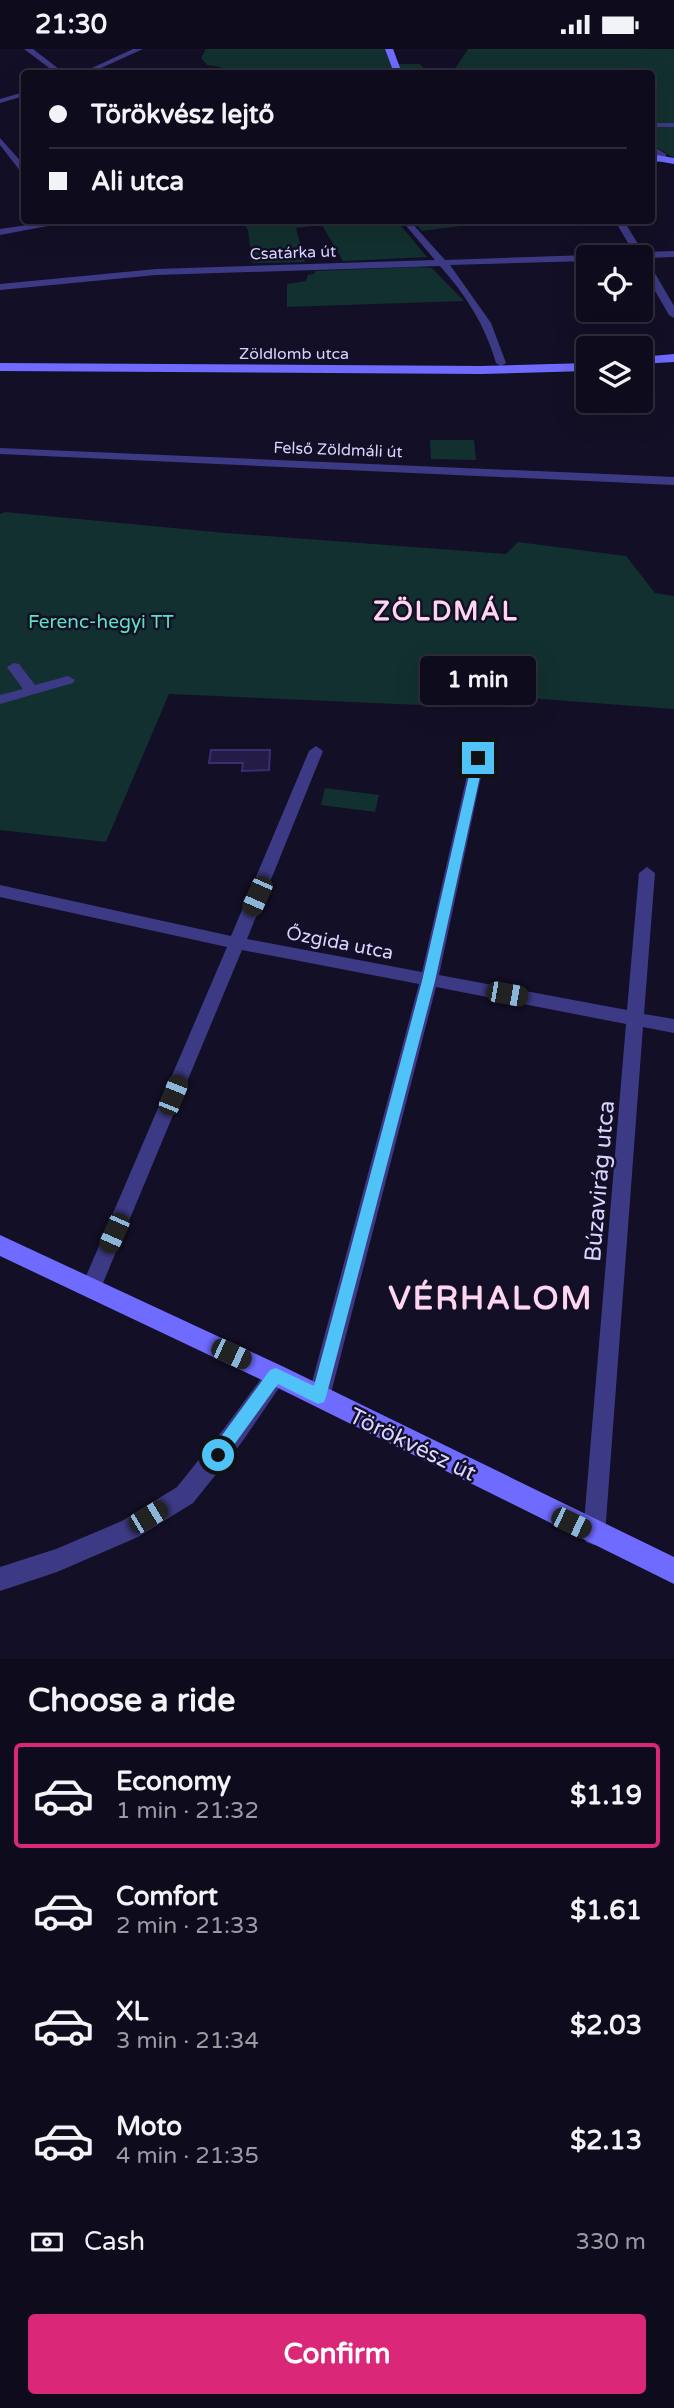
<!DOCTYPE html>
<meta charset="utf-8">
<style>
:root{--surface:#0e0b1c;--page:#1c1929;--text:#f1f3f6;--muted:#9b9ba3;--line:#2e2b3b;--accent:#db2777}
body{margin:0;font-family:"Varela Round",sans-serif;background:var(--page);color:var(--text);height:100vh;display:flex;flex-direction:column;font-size:26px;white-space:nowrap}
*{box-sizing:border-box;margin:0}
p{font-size:23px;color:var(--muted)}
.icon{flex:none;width:38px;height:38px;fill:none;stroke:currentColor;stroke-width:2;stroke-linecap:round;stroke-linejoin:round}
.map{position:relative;height:1610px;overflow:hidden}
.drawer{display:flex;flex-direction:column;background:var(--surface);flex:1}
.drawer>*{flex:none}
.top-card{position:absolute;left:21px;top:21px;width:634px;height:154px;border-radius:7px;box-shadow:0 7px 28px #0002,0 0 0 2px var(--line);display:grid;align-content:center;height:154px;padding:0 28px;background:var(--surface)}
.controls{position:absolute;left:576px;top:196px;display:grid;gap:14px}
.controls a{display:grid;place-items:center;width:77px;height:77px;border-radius:7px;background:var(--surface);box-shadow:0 7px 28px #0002,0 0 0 2px var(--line);font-size:35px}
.end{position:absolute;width:32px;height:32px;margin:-16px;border:9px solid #4fc3f7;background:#111;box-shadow:0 0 0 4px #111}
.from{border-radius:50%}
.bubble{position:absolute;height:49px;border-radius:7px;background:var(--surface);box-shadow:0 7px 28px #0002,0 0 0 2px var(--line);font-size:23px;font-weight:800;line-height:49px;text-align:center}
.car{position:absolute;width:21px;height:42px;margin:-21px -10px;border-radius:9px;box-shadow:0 0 5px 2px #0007;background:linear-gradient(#222 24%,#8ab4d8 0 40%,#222 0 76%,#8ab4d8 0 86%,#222 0)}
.top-card b{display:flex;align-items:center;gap:24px;height:66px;font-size:26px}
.top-card b+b{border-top:2px solid var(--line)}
.top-card i{width:18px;height:18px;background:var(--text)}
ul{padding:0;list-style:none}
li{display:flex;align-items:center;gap:21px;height:105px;margin:0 14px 10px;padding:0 14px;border:4px solid transparent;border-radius:7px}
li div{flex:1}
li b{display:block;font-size:26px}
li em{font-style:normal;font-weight:800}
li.on{border-color:var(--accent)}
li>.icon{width:63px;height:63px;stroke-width:1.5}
h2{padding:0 28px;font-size:32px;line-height:84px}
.pay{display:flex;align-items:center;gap:18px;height:77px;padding:0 28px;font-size:26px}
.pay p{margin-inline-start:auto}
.button{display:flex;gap:14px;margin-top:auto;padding:14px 28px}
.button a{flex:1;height:80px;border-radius:7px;background:var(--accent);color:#fff;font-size:28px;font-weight:800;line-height:80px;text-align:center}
.status{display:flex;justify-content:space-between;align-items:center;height:49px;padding:0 35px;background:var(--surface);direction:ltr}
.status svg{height:19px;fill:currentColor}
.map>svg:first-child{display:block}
.green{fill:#12302f}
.building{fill:#241b47;stroke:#3b2d73;stroke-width:2}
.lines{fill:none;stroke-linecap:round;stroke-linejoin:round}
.street{fill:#3d3a85;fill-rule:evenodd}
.secondary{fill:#6f6bff;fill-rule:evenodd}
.route{fill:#4fc3f7}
.labels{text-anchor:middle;stroke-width:5;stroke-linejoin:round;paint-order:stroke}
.far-street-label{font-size:16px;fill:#d9d4ff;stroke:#130f26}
.park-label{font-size:19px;fill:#5fe0c0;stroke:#130f26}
.street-label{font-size:19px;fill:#d9d4ff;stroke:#130f26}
.near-street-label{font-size:23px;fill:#d9d4ff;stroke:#130f26}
.district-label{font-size:26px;font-weight:bold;letter-spacing:2px;fill:#ffd6f0;stroke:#130f26}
.near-district-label{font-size:32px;font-weight:bold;letter-spacing:2px;fill:#ffd6f0;stroke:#130f26}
</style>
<div class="status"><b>21:30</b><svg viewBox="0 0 49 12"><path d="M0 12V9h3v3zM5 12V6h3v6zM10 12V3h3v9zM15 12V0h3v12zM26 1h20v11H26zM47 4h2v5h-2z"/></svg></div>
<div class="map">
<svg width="674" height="1610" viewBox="0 0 674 1610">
<rect width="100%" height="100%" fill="#130f26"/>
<g class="green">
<path d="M206 0H389L393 15H420L428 24H223L220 18 207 16 201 9Z"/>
<path d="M468 0H674V76L651 75V24H570L546 21 452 24Z"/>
<path d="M651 78H674V109L651 95Z"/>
<path d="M242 172H397L427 208 343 212 322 176 296 179 305 213 252 214 248 181Z"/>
<path d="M413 172H491L492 173 422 182Z"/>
<path d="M415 218 432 219 464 252 287 258V235L306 232 308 226 314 225 315 222Z"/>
<path d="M430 391H474L476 411 431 410Z"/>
<path d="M5 463 226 484 506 505 518 493 626 507 655 544 674 547V660L434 642 420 656 169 645 106 793 0 781V465Z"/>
<path d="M325 739 379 746 375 763 321 756Z"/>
</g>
<path class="building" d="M211 701H270L269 721 242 722 243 714H209Z"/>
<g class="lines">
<g class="street">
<path d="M24 0H33L64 24H56Z"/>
<path d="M133 0H143L90 24H81Z"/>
<path d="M24 43V47L0 54V50Z"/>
<rect x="651" y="74" width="23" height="4"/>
<path d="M0 89 24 116V123H21L0 96Z"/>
<path d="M651 96 666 105 665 112 651 114V108H659L651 103Z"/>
<path d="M55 172H74L0 186V180Z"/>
<path d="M402 172H410L445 211 588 206 592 208H588V212L450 216 491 274 506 314 501 317 496 314C485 276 466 246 440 217L156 226 0 241V235L156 220 435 211Z"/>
<path d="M615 172H624L643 203 674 202V208L646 209 674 257V269L669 266 640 216V208H593L598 205 634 204Z"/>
<path d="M0 399 674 428V436L0 405Z"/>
<path d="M14 614 19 615 35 636 68 627 75 631 73 634 0 655V646L23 640 7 618Z"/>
<path d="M316 697 323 702 247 890 422 923 471 709 478 704 485 709 439 926 627 961 639 824 647 818 655 824 644 965 674 970V984L643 978 605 1485 602 1493 594 1496 586 1493 583 1485 626 975 436 938 330 1348 327 1355 319 1358 311 1355 308 1348 419 935 242 901 98 1246 91 1248 84 1246 81 1239 227 898 0 848V836L231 887 309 702Z"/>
<path d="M276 1316 283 1319 287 1326 283 1333 242 1393 193 1454 138 1488 57 1523 0 1542V1518L56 1500 122 1472 177 1438 226 1377 269 1319Z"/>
</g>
<g class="secondary">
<path d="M385 0H393L402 24H394Z"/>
<path d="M651 105 674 109V115L651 111Z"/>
<path d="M674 305V313L640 315V308Z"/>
<path d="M0 314 481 317 588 314V322L481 325 0 322Z"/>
<path d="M0 1186 284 1318 674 1508V1535L268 1334 0 1207Z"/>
</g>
</g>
<path class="route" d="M478 705 484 709 435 932 326 1348 324 1353 318 1355 278 1335 223 1411 218 1413 212 1411 210 1406 212 1400 270 1321 276 1319 314 1337 422 932 473 709Z"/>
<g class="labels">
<g class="far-street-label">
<text transform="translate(293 203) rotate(-2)" y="6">Csatárka út</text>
<text x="294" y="310">Zöldlomb utca</text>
<text transform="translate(338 400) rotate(2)" y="6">Felső Zöldmáli út</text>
</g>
<g class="park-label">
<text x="101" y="579">Ferenc-hegyi TT</text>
</g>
<g class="street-label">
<text transform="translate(340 893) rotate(11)" y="7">Őzgida utca</text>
</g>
<g class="near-street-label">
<text transform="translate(599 1132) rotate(-85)" y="8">Búzavirág utca</text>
<text transform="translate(413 1395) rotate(26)" y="8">Törökvész út</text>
</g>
<g class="district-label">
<text x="446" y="571">ZÖLDMÁL</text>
</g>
<g class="near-district-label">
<text x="491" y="1260">VÉRHALOM</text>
</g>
</g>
</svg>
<div class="controls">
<a><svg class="icon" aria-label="locate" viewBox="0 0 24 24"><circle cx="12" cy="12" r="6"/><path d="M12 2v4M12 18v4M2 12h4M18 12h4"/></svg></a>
<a><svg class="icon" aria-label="layers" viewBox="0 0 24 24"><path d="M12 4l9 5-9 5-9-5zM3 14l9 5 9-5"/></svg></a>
</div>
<i class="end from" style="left:218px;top:1406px"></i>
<i class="end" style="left:478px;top:709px"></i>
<div class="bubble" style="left:420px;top:607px;width:116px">1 min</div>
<i class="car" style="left:257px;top:847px;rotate:204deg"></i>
<i class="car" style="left:507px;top:945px;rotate:100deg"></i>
<i class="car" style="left:173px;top:1046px;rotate:22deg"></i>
<i class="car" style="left:114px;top:1184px;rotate:204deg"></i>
<i class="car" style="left:231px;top:1305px;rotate:115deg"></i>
<i class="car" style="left:148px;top:1468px;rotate:59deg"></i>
<i class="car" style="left:571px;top:1474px;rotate:116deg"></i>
<div class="top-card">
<b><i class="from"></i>Törökvész lejtő</b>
<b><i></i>Ali utca</b>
</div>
</div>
<section class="drawer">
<h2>Choose a ride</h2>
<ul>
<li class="on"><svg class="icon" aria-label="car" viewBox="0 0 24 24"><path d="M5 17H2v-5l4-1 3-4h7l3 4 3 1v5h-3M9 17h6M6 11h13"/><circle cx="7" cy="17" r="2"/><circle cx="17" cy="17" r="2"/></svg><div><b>Economy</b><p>1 min · 21:32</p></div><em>$1.19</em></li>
<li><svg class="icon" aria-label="car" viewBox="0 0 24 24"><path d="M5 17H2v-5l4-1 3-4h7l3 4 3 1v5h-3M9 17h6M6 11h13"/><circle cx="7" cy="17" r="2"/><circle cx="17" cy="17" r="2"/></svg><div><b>Comfort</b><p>2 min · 21:33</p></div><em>$1.61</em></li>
<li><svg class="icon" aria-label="car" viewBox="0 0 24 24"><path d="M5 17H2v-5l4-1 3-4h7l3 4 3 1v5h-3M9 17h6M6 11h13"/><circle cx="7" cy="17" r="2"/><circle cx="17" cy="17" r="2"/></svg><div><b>XL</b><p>3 min · 21:34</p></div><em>$2.03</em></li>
<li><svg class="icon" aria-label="car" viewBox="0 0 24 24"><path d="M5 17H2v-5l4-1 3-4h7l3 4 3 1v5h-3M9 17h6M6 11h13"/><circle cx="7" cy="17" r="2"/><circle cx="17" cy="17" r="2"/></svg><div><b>Moto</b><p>4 min · 21:35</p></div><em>$2.13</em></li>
</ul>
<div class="pay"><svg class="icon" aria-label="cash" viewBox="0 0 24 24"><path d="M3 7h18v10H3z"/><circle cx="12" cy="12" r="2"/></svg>Cash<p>330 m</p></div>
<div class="button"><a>Confirm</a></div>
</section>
